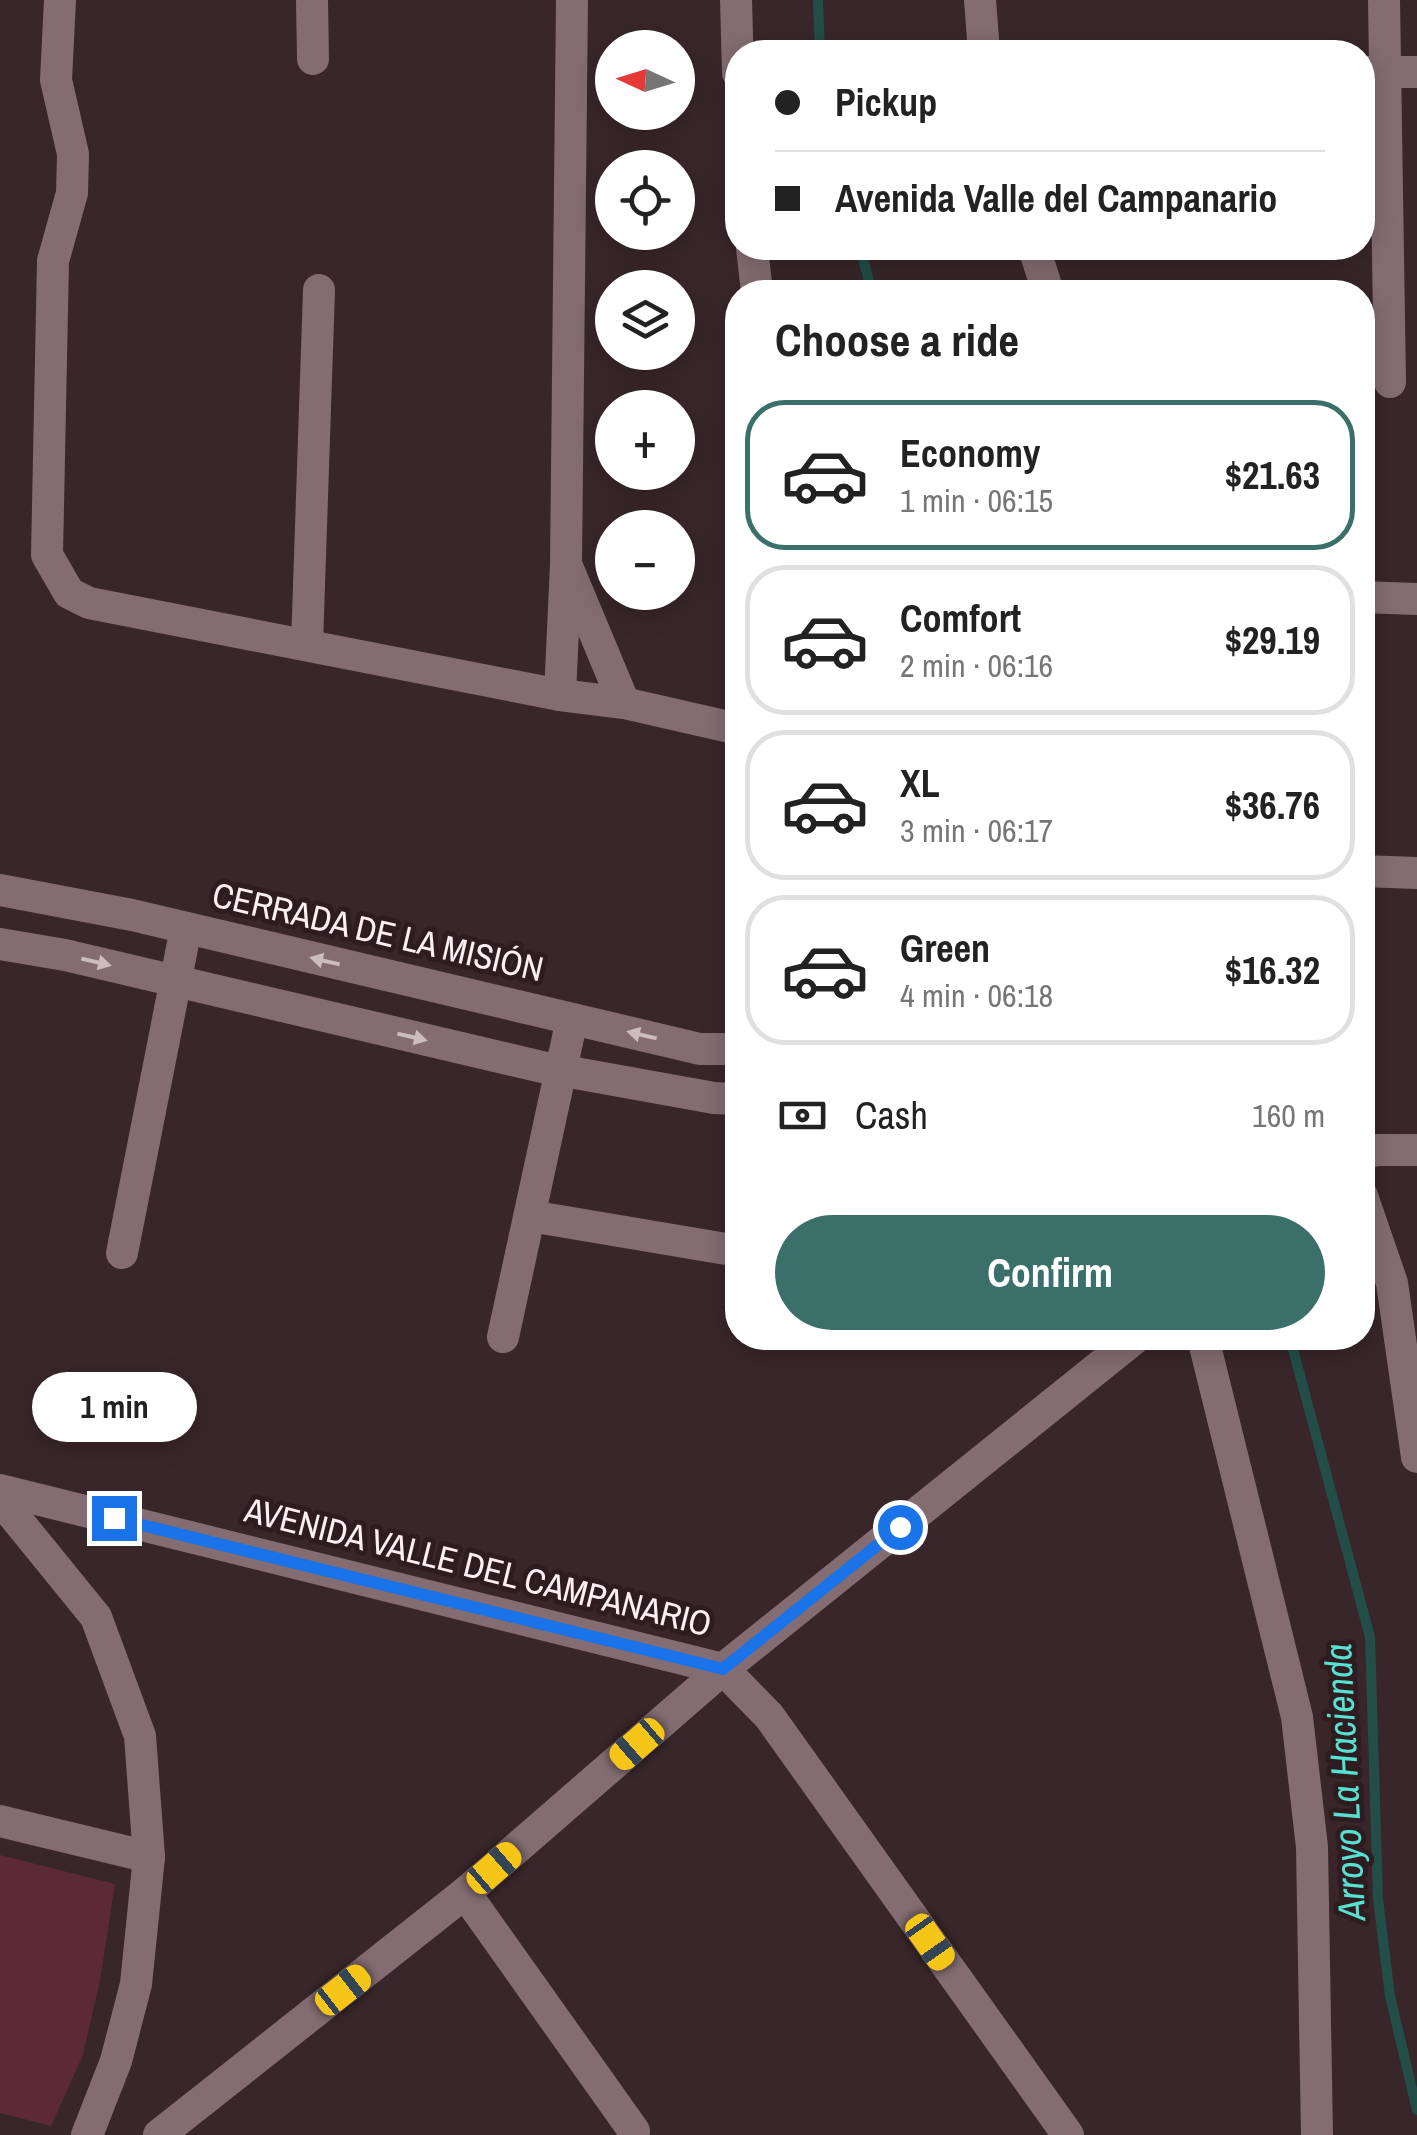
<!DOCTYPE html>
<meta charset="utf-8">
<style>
:root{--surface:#fff;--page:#f6f6f6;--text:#222;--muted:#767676;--line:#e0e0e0;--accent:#3b6f69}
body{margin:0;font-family:"Archivo Narrow",sans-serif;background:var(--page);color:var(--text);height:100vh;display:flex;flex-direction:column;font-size:38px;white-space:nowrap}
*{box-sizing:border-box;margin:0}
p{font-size:32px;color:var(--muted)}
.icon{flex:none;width:55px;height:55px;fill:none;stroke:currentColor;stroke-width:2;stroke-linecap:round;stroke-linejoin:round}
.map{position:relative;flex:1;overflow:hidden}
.sheet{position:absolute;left:725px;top:280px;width:650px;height:1070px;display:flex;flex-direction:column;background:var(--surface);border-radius:40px;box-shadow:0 5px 25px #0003}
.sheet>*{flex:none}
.banner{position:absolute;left:725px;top:40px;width:650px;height:220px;border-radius:40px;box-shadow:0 5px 25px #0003;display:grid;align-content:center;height:220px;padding:0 50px;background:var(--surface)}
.needle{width:65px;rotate:274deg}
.fabs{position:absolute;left:595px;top:30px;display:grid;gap:20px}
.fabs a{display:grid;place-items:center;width:100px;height:100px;border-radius:50%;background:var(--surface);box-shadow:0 5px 25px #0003;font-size:50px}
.end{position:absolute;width:45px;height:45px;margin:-22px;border:12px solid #1a73e8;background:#fff;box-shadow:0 0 0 5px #fff}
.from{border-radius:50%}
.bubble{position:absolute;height:70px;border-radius:35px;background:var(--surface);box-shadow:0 5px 25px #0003;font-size:32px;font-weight:700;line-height:70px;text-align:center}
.car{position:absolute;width:30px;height:60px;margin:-30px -15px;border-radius:12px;box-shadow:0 0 8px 2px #0007;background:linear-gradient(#f5c518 24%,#345 0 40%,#f5c518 0 76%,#345 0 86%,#f5c518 0)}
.banner b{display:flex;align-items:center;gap:35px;height:95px;font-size:38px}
.banner b+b{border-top:2px solid var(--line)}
.banner i{width:25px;height:25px;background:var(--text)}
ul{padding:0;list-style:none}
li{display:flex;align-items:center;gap:30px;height:150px;margin:0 20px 15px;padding:0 30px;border:5px solid var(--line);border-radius:40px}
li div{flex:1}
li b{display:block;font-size:38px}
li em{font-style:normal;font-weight:700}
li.active{border-color:var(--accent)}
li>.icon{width:90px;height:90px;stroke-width:1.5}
h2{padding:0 50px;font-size:45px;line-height:120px}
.pay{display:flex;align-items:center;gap:25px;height:110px;padding:0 50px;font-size:38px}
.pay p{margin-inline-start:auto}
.cta{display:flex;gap:20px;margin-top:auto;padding:20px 50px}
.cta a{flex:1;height:115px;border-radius:60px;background:var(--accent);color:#fff;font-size:40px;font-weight:700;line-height:115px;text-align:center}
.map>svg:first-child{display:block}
.green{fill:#5c2937}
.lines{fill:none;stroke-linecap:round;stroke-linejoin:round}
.stream{stroke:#234e48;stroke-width:10}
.minor{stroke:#836d72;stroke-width:32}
.oneway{fill:#ccbcbf}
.route{stroke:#1a73e8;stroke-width:12}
.labels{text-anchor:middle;stroke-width:10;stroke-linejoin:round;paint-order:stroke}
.street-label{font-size:35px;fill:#fdf0f2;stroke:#2e1c20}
.water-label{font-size:38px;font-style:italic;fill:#57e1d0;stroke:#2e1c20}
</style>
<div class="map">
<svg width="1417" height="2135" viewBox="0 0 1417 2135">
<rect width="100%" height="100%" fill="#38262a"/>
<path class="green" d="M0 1855 115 1884 100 1981 83 2055 51 2126 0 2113Z"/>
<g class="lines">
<g class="stream">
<path d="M818 0 820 52"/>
<path d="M860 248 872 292"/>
<path d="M1290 1338 1370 1637 1378 1899 1390 1996 1417 2110"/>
</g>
<g class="minor">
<path d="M60 0 56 80 73 154 72 193 53 261 47 555 69 593 89 603 560 695 624 703 566 564"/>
<path d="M312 0 313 59"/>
<path d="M736 0 738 73"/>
<path d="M980 0 984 52"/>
<path d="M1384 0 1390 382"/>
<path d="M1362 72H1417"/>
<path d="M752 248 757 292"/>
<path d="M1034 248 1048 292"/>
<path d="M1362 597 1417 599"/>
<path d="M307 645 319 290"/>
<path d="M560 695 566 564 572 0"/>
<path d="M624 703 738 729"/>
<path d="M1362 871 1417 873"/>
<path d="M0 890 132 915 700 1049H738"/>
<path d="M0 944 65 955 542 1067 714 1098 738 1099"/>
<path d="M1362 1154 1376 1150H1417"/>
<path d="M1362 1196 1392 1283 1417 1457"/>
<path d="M530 1216 738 1251"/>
<path d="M122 1253 186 928"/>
<path d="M503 1337 572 1019"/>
<path d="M1203 1338 1297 1717 1312 1847 1317 2135"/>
<path d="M0 1490 723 1669 769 1716 1068 2135"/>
<path d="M0 1499 96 1617 140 1736 149 1857 136 1984 116 2061 87 2135"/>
<path d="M0 1821 149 1857"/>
<path d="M465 1893 634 2131"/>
<path d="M159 2135 465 1893 723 1669 1135 1338"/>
</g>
</g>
<defs><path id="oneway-solid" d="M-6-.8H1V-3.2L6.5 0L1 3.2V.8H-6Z" transform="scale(2.5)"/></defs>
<g class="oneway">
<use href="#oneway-solid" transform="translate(325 961) rotate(-167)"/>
<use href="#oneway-solid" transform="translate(96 962) rotate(13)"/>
<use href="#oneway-solid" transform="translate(642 1035) rotate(-167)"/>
<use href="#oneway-solid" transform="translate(412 1037) rotate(13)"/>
</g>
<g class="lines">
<path class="route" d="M114 1518 723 1669 900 1527"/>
</g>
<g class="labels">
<g class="street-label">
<text transform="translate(378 932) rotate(13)" y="12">CERRADA DE LA MISIÓN</text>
<text transform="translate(478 1567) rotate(14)" y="12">AVENIDA VALLE DEL CAMPANARIO</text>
</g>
<g class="water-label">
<text transform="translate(1345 1782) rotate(-93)" y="13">Arroyo La Hacienda</text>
</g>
</g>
</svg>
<div class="fabs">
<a><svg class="needle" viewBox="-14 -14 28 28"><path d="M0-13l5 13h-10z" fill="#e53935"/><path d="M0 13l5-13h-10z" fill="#767676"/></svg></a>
<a><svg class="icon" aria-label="locate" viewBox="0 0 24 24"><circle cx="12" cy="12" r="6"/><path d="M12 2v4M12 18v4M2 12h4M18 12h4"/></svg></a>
<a><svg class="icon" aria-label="layers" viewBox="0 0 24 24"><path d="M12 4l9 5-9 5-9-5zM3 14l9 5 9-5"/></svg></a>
<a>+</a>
<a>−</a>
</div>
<i class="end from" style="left:900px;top:1527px"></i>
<i class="end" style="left:114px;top:1518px"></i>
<div class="bubble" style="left:32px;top:1372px;width:165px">1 min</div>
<i class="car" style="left:637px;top:1744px;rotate:229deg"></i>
<i class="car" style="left:494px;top:1868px;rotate:49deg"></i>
<i class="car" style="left:930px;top:1942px;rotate:145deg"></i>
<i class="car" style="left:343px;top:1990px;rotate:52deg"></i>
<div class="banner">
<b><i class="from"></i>Pickup</b>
<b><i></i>Avenida Valle del Campanario</b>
</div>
<section class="sheet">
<h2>Choose a ride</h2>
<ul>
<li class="active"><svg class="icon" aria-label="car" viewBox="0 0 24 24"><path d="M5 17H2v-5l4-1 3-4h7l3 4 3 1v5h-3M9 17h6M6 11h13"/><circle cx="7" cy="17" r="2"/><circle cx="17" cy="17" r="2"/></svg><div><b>Economy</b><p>1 min · 06:15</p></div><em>$21.63</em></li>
<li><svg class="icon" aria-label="car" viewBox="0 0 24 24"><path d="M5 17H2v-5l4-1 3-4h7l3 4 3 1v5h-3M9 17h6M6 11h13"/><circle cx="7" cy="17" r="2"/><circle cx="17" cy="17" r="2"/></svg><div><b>Comfort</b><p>2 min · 06:16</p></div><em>$29.19</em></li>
<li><svg class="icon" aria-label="car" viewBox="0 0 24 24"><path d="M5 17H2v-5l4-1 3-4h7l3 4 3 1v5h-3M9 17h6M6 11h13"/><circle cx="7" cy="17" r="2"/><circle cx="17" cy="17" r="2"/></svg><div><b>XL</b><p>3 min · 06:17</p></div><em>$36.76</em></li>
<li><svg class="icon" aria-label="car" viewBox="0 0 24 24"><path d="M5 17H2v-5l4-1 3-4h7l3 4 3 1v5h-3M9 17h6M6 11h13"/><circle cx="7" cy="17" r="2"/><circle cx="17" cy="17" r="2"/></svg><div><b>Green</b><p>4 min · 06:18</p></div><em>$16.32</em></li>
</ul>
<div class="pay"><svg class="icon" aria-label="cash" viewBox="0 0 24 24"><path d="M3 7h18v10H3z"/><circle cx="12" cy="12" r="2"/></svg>Cash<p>160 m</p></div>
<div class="cta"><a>Confirm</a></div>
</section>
</div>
